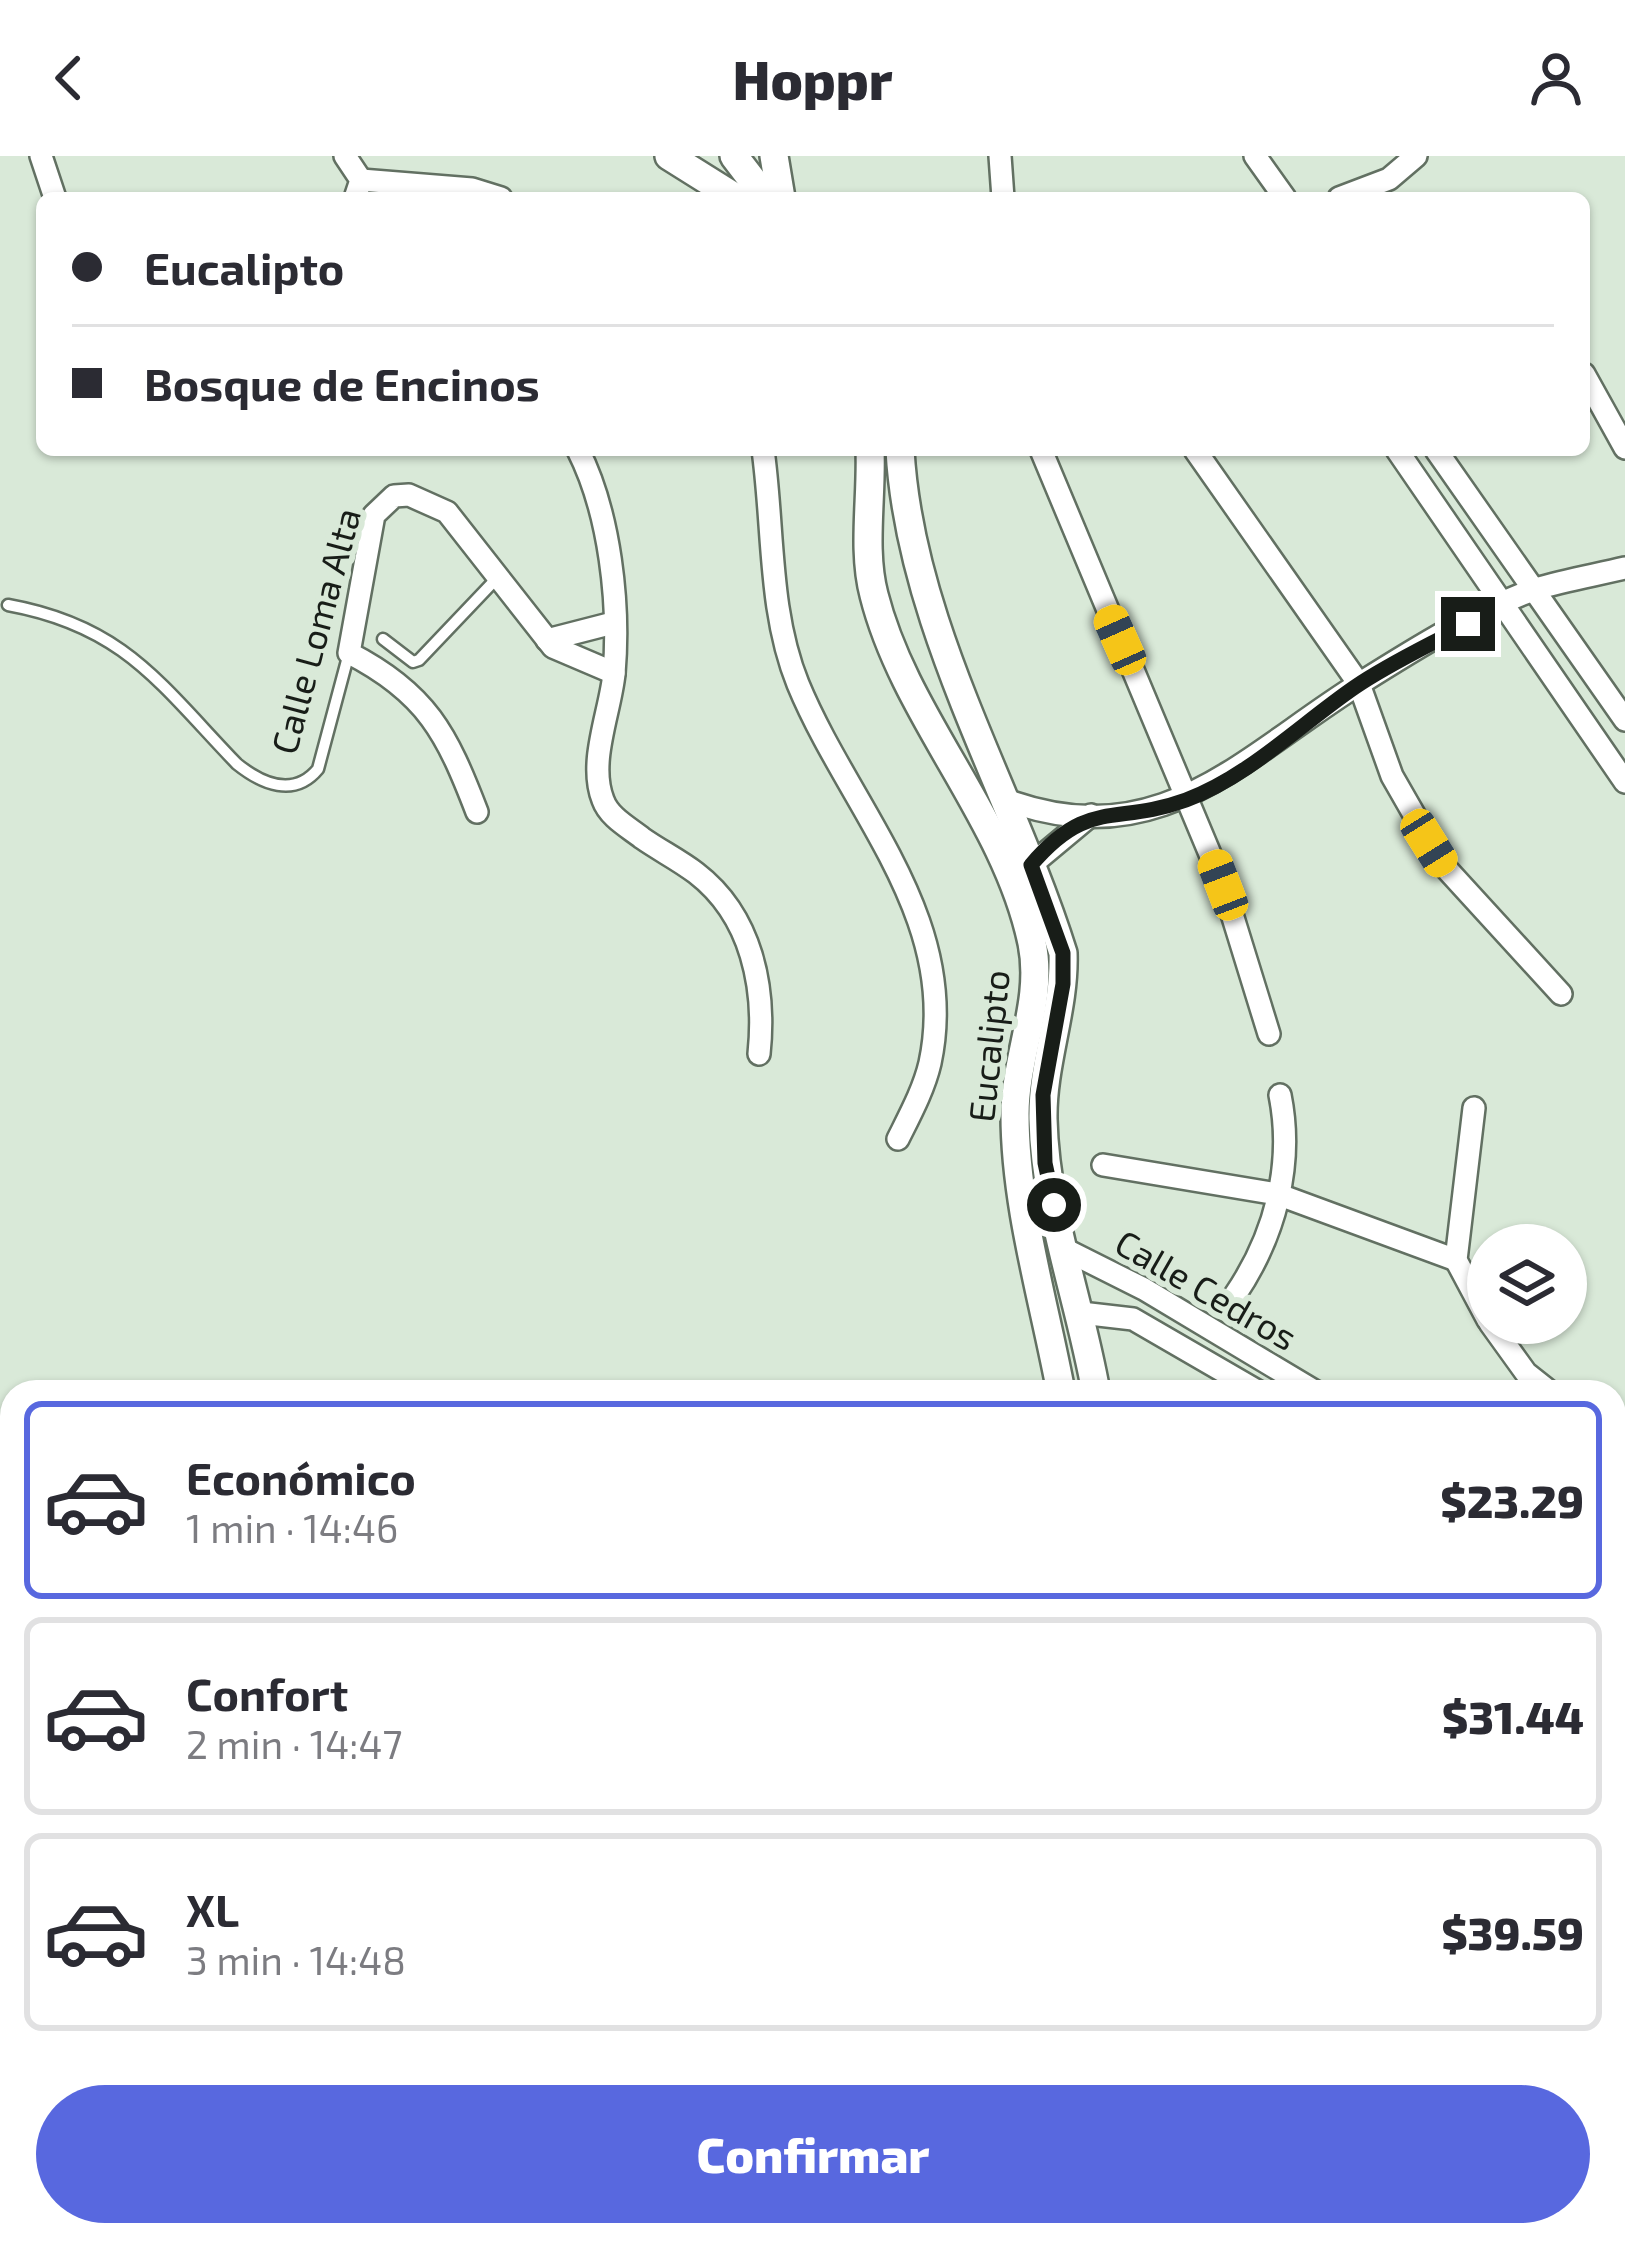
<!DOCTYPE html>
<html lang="es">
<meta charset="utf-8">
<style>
:root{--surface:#fff;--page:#f7f7f7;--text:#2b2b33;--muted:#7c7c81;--line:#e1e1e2;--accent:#5868df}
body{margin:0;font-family:"Exo 2",sans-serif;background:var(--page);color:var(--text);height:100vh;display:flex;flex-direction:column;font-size:45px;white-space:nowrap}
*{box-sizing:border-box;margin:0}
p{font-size:39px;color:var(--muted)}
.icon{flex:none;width:66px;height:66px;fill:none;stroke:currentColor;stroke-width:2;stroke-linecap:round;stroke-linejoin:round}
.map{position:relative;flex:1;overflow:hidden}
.side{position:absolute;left:0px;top:1224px;width:1626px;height:867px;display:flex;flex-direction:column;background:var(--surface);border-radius:36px 36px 0 0;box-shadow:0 3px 9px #0004}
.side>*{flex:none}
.hud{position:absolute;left:36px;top:36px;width:1554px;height:264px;border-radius:18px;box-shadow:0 3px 9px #0004;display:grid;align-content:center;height:264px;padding:0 36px;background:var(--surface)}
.tools{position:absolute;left:1467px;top:1068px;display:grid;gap:24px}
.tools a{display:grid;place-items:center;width:120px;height:120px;border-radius:50%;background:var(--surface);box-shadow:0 3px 9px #0004;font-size:60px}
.end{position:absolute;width:54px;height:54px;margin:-27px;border:15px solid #181d18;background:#fff;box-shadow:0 0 0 6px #fff}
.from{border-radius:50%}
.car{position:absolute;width:36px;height:72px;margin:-36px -18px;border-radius:15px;box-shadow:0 0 9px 3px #0007;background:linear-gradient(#f5c518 24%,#345 0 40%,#f5c518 0 76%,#345 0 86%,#f5c518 0)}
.hud b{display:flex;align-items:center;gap:42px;height:114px;font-size:45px}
.hud b+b{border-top:3px solid var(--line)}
.hud i{width:30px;height:30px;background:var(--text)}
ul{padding:21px 0 0;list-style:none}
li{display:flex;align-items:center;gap:36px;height:198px;margin:0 24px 18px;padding:0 12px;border:6px solid var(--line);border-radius:18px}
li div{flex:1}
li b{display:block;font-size:45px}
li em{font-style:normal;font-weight:800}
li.current{border-color:var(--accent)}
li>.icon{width:108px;height:108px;stroke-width:1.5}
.action{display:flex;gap:24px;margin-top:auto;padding:24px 36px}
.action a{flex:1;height:138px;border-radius:72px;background:var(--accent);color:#fff;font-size:48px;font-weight:800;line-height:138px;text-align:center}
header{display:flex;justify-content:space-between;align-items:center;height:156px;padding:0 36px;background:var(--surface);font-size:54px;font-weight:800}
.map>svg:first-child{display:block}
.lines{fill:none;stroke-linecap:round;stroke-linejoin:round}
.service-casing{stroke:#627062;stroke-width:15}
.minor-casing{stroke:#627062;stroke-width:26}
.tertiary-casing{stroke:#627062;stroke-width:32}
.service{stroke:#fff;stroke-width:10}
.minor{stroke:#fff;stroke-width:21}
.tertiary{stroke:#fff;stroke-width:27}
.route{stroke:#181d18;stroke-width:15}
.labels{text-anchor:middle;stroke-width:12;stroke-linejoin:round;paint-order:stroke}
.street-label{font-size:36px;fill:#181d18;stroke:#d9e9d8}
</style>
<header><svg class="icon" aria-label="back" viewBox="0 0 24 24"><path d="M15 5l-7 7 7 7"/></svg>Hoppr<svg class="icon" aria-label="person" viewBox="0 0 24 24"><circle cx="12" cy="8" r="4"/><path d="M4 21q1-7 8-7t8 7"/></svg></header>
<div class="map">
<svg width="1625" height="2089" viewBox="0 0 1625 2089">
<rect width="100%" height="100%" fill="#d9e9d8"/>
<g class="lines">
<defs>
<g id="service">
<path d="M8 449C124 470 160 528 237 608 262 628 294 642 318 613L349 497"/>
<path d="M383 483 413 506 419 504 498 421"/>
</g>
<g id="minor">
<path d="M41 0 55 42"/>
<path d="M345 0 361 24 355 42"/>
<path d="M1000 0 1003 42"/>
<path d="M1255 0 1285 42"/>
<path d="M361 24 472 33 501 42"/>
<path d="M1339 42 1389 23 1416 0"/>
<path d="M1584 218 1625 292"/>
<path d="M578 294C610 357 620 448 614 518 610 557 588 606 603 644 609 661 628 671 642 682 659 694 679 704 696 717 752 760 766 832 759 898"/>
<path d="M763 294C774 372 768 454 798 528 849 652 961 762 930 907 924 933 910 959 898 983"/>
<path d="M1041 294 1223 729 1269 878"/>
<path d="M1195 294 1359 528 1392 620 1443 709 1561 838"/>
<path d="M1397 294 1625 626"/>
<path d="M1436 294 1625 564"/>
<path d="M547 484 613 467"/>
<path d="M1006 644C1160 700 1241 602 1359 528 1413 494 1477 454 1536 433 1565 424 1596 419 1625 412"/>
<path d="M477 656C447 578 427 537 349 497L374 359 394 340 409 339 447 356 553 491 614 517"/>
<path d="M1031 709 1091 659"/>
<path d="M1474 952 1456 1104 1488 1164"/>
<path d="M1103 1009 1277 1038 1456 1104"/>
<path d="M1062 1092 1144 1133 1316 1236"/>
<path d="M1235 1139C1275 1080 1294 1009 1280 939"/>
<path d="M1081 1157 1133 1163 1259 1236"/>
<path d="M1490 1167 1526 1217 1550 1236"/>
<path d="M1614 1286 1625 1287"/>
<path d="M1614 1412 1625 1418"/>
<path d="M1614 1443 1625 1450"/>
<path d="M0 1720 12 1722"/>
<path d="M0 1870 12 1874"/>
<path d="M0 2018 12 2021"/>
<path d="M164 2079 189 2087"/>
<path d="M1081 2079 1092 2089"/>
<path d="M1394 2079 1404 2089"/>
<path d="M1452 2079 1467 2089"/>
</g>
<g id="tertiary">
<path d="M669 0 736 42"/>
<path d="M734 0 766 42"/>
<path d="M774 0 781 42"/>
<path d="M870 294C872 341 862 394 874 439 905 562 1006 662 1032 787 1044 845 1015 900 1015 958 1015 1051 1044 1145 1061 1236"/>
<path d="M900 294C910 470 1011 632 1063 797 1065 853 1042 907 1043 963 1045 1055 1080 1145 1096 1236"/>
<path d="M642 2089 654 2079"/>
</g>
</defs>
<use href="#service" class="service-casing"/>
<use href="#minor" class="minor-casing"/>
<use href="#tertiary" class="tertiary-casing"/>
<use href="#service" class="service"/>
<use href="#minor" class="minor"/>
<use href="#tertiary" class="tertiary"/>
</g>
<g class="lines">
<path class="route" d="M1054 1049 1045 1007 1043 939 1063 828V797L1031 709C1089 641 1115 670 1186 644 1248 621 1301 568 1355 531 1390 507 1430 489 1468 468"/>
</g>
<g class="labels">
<g class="street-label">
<text transform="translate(316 475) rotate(-75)" y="13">Calle Loma Alta</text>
<text transform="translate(989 890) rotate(-84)" y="13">Eucalipto</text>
<text transform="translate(1206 1134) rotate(30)" y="13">Calle Cedros</text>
</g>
</g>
</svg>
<div class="tools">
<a><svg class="icon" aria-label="layers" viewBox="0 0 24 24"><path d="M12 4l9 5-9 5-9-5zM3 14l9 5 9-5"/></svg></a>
</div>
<i class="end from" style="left:1054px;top:1049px"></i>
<i class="end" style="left:1468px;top:468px"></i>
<i class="car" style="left:1120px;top:484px;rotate:336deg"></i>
<i class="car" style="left:1429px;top:687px;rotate:148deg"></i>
<i class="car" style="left:1223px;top:729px;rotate:339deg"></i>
<div class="hud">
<b><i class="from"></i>Eucalipto</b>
<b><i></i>Bosque de Encinos</b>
</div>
<section class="side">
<ul>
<li class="current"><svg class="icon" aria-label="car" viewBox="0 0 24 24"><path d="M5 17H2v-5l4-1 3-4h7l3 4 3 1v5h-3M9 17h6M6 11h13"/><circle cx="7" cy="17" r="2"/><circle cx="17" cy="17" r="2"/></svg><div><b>Económico</b><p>1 min · 14:46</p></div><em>$23.29</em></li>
<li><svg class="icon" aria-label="car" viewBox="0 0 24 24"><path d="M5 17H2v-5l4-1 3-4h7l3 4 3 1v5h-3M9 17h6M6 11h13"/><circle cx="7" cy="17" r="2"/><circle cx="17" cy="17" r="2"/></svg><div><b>Confort</b><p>2 min · 14:47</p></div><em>$31.44</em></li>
<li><svg class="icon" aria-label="car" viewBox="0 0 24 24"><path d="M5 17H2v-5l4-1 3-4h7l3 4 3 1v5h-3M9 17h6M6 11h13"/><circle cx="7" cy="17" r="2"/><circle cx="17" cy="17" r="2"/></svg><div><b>XL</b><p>3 min · 14:48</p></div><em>$39.59</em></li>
</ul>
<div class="action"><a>Confirmar</a></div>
</section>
</div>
